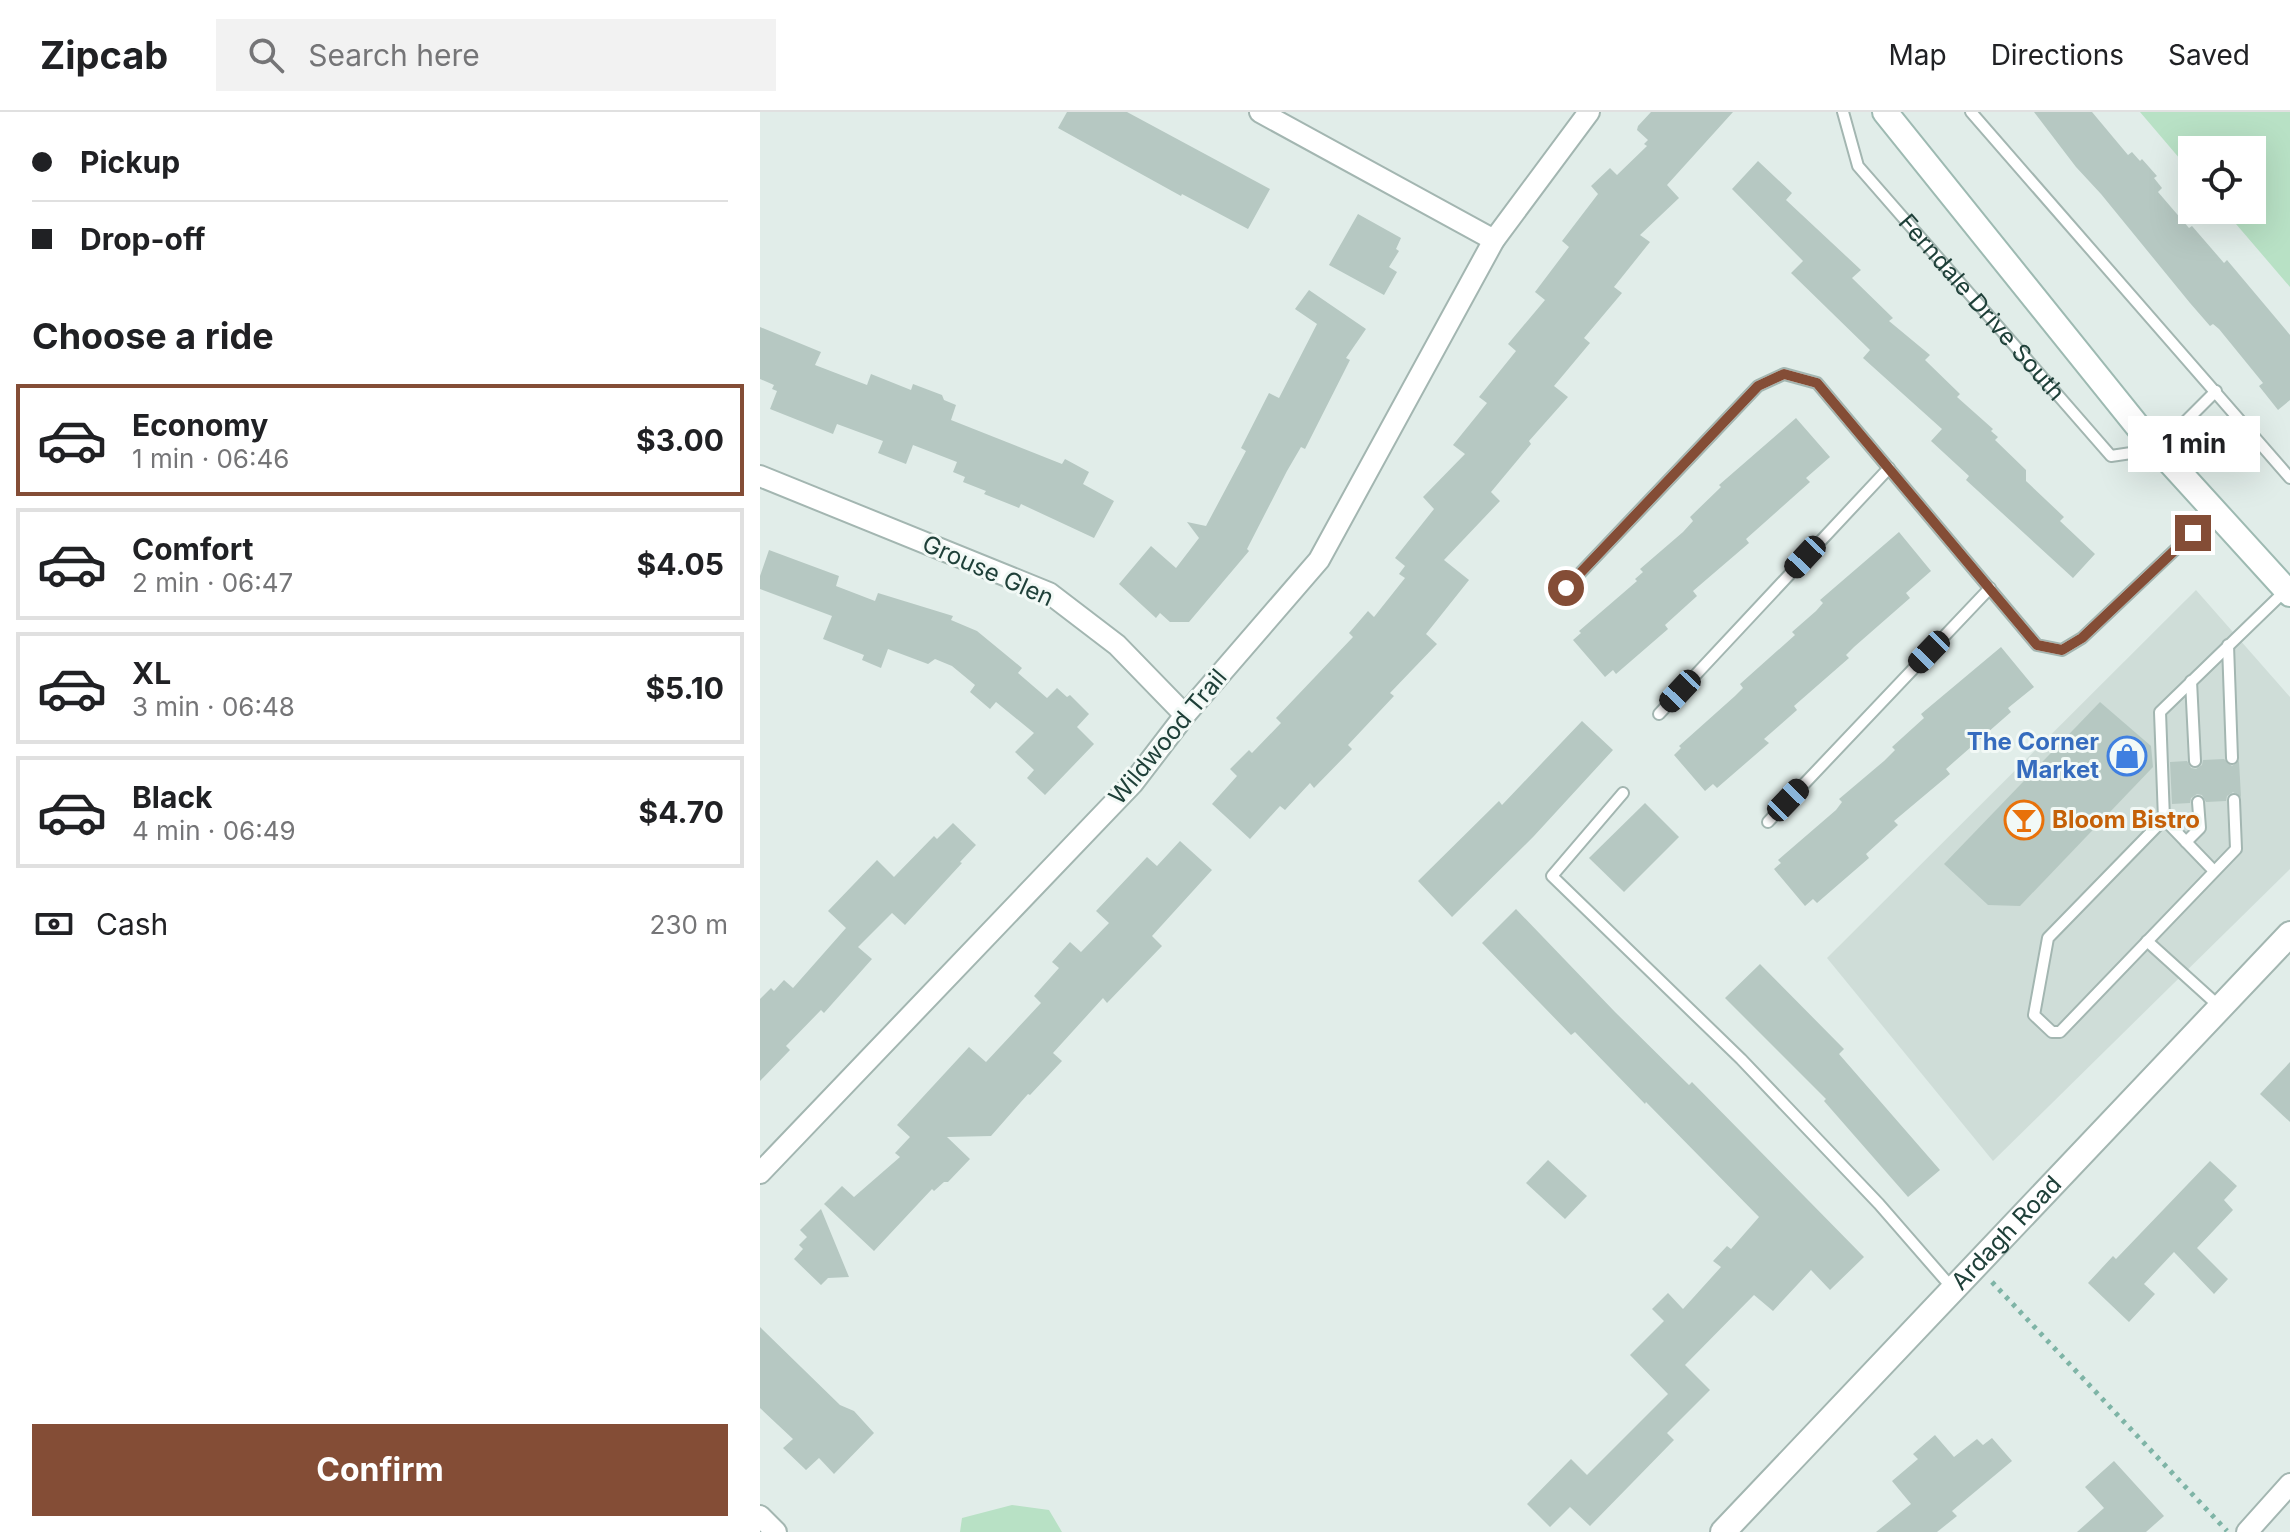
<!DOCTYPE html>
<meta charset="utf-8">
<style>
:root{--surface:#fff;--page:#f2f2f2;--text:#202124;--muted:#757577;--line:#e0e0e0;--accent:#844d36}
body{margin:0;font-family:Inter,sans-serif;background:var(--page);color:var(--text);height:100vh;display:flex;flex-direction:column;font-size:30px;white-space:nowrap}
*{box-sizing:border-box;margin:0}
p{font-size:26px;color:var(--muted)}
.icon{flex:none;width:44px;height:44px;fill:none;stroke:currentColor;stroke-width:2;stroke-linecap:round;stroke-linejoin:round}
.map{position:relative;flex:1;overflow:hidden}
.panel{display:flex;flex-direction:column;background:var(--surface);width:760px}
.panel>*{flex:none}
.top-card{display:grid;align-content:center;height:176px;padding:0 32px;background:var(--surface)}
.tools{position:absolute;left:1418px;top:24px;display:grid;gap:16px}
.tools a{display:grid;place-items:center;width:88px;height:88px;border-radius:0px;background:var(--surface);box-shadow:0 8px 32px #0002;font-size:40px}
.end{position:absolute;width:36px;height:36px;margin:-18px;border:10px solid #844d36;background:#fff;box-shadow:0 0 0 4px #fff}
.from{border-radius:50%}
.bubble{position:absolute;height:56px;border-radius:0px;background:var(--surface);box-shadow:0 8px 32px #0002;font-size:26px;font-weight:700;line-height:56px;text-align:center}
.car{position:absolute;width:24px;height:48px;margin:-24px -12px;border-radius:10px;box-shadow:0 0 6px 2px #0007;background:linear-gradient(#222 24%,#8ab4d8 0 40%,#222 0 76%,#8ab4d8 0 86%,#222 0)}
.top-card b{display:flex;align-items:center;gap:28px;height:76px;font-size:30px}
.top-card b+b{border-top:2px solid var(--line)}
.top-card i{width:20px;height:20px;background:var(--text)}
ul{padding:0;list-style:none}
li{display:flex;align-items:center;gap:24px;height:112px;margin:0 16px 12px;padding:0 16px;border:4px solid var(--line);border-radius:0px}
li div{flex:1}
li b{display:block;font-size:30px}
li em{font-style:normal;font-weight:700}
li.active{border-color:var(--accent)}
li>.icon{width:72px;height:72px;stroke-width:1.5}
h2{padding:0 32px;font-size:36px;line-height:96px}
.pay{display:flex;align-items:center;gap:20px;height:88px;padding:0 32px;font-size:30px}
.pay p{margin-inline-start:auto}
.primary-button{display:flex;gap:16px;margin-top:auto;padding:16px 32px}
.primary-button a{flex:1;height:92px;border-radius:0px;background:var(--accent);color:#fff;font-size:32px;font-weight:700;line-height:92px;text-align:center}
header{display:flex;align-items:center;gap:48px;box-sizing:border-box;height:112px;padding:0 40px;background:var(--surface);border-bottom:2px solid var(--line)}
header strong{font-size:38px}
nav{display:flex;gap:44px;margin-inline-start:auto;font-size:28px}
.search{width:560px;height:72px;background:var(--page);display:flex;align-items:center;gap:20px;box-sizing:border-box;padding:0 28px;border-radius:0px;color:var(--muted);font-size:30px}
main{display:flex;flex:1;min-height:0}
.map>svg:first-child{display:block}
.built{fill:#cfddd8}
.green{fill:#b8e1c5}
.building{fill:#b6c8c2}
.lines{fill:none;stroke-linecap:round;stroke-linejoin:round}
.service-casing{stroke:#a3b6b1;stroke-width:14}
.minor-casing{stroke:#a3b6b1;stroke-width:24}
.tertiary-casing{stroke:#a3b6b1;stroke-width:28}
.secondary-casing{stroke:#9ebab2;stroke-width:28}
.path{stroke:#7eb4a6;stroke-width:5;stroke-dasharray:4 6;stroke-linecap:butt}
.service{stroke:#fff;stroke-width:10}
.minor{stroke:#fff;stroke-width:20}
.tertiary{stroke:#fff;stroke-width:24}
.secondary{stroke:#fff;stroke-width:24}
.route{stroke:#844d36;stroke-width:10}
.labels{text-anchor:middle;stroke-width:6;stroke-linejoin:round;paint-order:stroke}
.street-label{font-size:24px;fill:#1f4039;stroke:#f2f9f6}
.shop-label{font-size:24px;font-weight:bold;fill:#366cbe;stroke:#f2f9f6;text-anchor:end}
.food-label{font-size:24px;font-weight:bold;fill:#c56008;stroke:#f2f9f6;text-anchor:start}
</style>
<header>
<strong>Zipcab</strong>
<div class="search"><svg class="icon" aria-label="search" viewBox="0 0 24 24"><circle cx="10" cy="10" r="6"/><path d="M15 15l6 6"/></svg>Search here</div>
<nav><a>Map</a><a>Directions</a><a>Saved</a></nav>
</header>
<main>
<section class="panel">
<div class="top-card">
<b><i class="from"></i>Pickup</b>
<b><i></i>Drop-off</b>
</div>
<h2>Choose a ride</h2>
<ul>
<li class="active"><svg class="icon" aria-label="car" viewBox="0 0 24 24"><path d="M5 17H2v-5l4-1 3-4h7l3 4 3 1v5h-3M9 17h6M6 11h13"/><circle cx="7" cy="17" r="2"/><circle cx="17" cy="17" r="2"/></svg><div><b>Economy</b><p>1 min · 06:46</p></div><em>$3.00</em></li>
<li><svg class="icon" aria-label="car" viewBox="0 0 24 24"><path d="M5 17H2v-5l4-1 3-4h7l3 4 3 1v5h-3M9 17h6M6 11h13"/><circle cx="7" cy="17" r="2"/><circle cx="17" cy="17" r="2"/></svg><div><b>Comfort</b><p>2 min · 06:47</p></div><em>$4.05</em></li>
<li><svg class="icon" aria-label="car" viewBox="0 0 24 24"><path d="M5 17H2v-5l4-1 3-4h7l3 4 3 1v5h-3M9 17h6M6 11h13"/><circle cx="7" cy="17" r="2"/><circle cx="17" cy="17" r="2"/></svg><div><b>XL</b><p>3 min · 06:48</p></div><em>$5.10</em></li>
<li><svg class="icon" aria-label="car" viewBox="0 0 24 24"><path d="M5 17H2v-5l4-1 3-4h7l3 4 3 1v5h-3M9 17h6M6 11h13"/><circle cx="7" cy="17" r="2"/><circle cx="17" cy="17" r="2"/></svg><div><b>Black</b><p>4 min · 06:49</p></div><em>$4.70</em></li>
</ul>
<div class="pay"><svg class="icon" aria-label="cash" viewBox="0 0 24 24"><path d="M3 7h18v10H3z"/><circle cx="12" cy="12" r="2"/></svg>Cash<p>230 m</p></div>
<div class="primary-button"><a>Confirm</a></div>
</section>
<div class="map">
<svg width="1530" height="1420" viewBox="0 0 1530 1420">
<rect width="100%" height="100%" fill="#e1ede9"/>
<path class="built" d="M1436 478 1530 585V757L1233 1049 1067 846Z"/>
<g class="green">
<path d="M1380 0H1530V175L1464 98H1492V38H1432V61Z"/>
<path d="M252 1393 289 1398 302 1420H200L202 1406Z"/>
</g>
<g class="building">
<path d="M307 0H367L510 77 488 117 422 82 421 84 298 16Z"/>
<path d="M891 0H973L907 73 919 86 880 123 890 130 854 175 862 181 824 226 830 231 794 274 808 285 769 329 771 332 731 380 740 389 684 448 709 468 666 522 677 532 630 581 634 584 588 633 592 637 554 676 550 671 525 698 520 694 490 727 452 692 477 664 470 657 489 638 492 641 521 611 516 606 593 525 589 521 608 499 614 505 645 466 639 462 645 454 635 446 674 397 663 385 705 342 693 333 727 291 719 285 756 239 748 232 785 188 775 180 809 135 802 129 838 82 831 74 850 56 857 63 887 34 884 32 888 28 877 18 878 14Z"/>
<path d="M1274 0H1332L1368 43 1372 40 1380 49 1382 47 1397 64 1394 66 1402 76 1398 80 1429 116 1432 114 1464 151 1467 148 1530 223V288L1518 298 1499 274 1503 271 1459 217 1453 212 1450 214 1430 191 1341 82 1316 55Z"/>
<path d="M998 49 1032 81 1026 88 1101 158 1092 166 1133 206 1129 209 1170 243 1165 248 1200 282 1197 285 1233 317 1231 319 1238 325 1235 328 1266 358V369L1304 405 1300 409 1335 442 1313 466 1206 368 1209 364 1171 329 1182 317 1103 246 1110 238 1031 161 1043 149 972 77Z"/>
<path d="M598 102 641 126 636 137 639 139 629 155 637 160 624 183 569 153Z"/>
<path d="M549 178 606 217 586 246 590 248 545 337 541 335 527 359 487 437 489 439 429 510H410L400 501 396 506 359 472 391 434 416 456 439 426 427 410 446 414 486 339 481 336 509 281 519 286 557 212 535 197Z"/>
<path d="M0 215 61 240 55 253 107 273 111 262 151 278 153 272 182 283 184 288 196 293 191 308 302 352 305 347 329 360 323 372 354 389 334 426 261 392 259 396 224 382 226 379 203 370 205 365 193 360 197 350 153 333 146 352 118 341 123 329 77 312 73 322 10 297 17 279 12 277 14 273 0 267Z"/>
<path d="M1036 306 1070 345 1046 366 1050 370 986 427 989 431 933 479 937 484 905 513 908 517 856 562 853 558 845 565 813 528 821 521 819 519 877 469 875 467 883 460 880 457 923 420 933 409 930 405 961 375 959 373Z"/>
<path d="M1139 420 1171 459 1146 481 1150 486 1094 535 1086 543 1089 546 1034 594 1037 598 1004 627 1009 631 957 676 953 672 945 679 914 643 921 636 919 634 975 584 983 576 980 572 1035 523 1032 520 1056 499 1063 491 1060 488Z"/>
<path d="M9 438 79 464 76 474 115 489 118 481 193 504 191 508 217 519 262 556 258 561 287 586 297 576 307 585 310 583 329 602 317 615 334 632 285 683 267 666 274 658 255 640 274 621 236 590 230 597 210 580 215 573 192 554 175 547 168 552 128 537 121 556 102 548 104 543 63 527 72 504 0 477V464Z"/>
<path d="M1241 535 1274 575 1248 596 1251 600 1195 649 1186 657 1190 662 1134 709 1138 713 1106 742 1109 746 1057 791 1053 787 1045 794 1014 757 1021 751 1018 748 1076 698 1082 690 1079 687 1124 649 1135 638 1132 635 1164 606 1161 602Z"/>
<path d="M1340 590 1391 634 1393 655 1260 794 1228 793 1184 752Z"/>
<path d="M822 609 853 638 774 724 692 805 658 769 739 689 742 693Z"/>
<path d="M1464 647 1472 654 1479 649 1481 685 1473 680 1467 684 1466 689 1446 690 1442 683 1437 682 1431 686 1430 691 1412 692 1410 650 1427 649 1431 656 1436 657 1442 653 1443 648Z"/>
<path d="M885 691 919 725 864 780 829 746Z"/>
<path d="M193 711 216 733 200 750 202 751 145 813 132 801 98 835 112 847 64 901 61 898 26 934 30 938 0 969V887L11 876 14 879 24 868 33 876 86 816 68 799 117 748 134 765 174 724 177 727Z"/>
<path d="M420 729 452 758 392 824 402 834 347 891 343 886 293 941 302 949 270 983 268 982 231 1024 187 1025 210 1047 188 1070H184L174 1079 172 1077 114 1139 64 1092 82 1074 94 1085 140 1045 135 1041 150 1025 137 1013 209 935 226 950 281 891 274 884 299 856 292 850 310 830 321 840 349 811 336 799 387 745 397 754Z"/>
<path d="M756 797 855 900 929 973 932 970 1104 1145 1070 1178 1051 1158 1013 1199 994 1183 925 1253 950 1278 907 1321 914 1328 830 1414 810 1395 790 1415 767 1392 811 1347 827 1363 908 1282 870 1243 904 1209 892 1197 908 1181 923 1197 961 1155 953 1149 967 1134 971 1137 999 1105 886 990 885 992 815 920 811 923 722 831Z"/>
<path d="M1000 852 1084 937 1079 942 1180 1058 1148 1085 1064 989 1066 987 965 886Z"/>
<path d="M1530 950V1010L1500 982Z"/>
<path d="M788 1048 827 1084 805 1107 766 1071Z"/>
<path d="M1450 1049 1477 1074 1464 1088 1473 1098 1437 1136 1468 1167 1454 1182 1414 1140 1384 1172 1395 1182 1369 1210 1328 1171 1353 1144 1356 1147Z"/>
<path d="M61 1097 89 1165 68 1166 61 1173 34 1147 43 1137 39 1133 47 1125 40 1118Z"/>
<path d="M0 1215 80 1293 94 1299 114 1321 74 1362 59 1346 46 1358 23 1336 33 1327 0 1296Z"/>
<path d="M1175 1323 1194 1345 1217 1327 1223 1333 1232 1326 1252 1349 1192 1399 1197 1404 1177 1420H1116L1151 1392 1132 1369 1158 1347 1153 1342Z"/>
<path d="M1354 1349 1404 1404 1386 1420H1317L1344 1396 1325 1375Z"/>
</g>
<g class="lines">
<defs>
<g id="service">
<path id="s1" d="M1083 0 1098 54 1351 344 1398 337 1456 279"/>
<path d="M1211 0 1530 366"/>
<path d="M806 476 998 274 1024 262 1057 271 1277 533 1302 538 1322 526 1455 400"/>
<path d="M1468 533 1472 646"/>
<path d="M1431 569 1435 649"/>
<path d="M899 602 1129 356"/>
<path d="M863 681 792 764 981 947 1119 1092 1193 1177"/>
<path d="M1474 688 1476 737 1300 920H1292L1274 903 1288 826 1404 707 1400 600 1526 478"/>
<path d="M1404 707 1454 759"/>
<path d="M1008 710 1230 476"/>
<path d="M1426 730 1440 716 1438 690"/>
<path d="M1387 829 1460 895"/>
</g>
<g id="minor">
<path d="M500 0 734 128"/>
<path d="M0 364 289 481 357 533 425 603"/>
<path d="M0 1061 373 671 425 603 559 448 734 128 829 0"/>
<path d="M0 1404 16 1420"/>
<path d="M1487 1420 1530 1372"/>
</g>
<g id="tertiary">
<path id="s2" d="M963 1420 1530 822"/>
</g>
<path id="secondary" d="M1125 0 1379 316 1530 482"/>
</defs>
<use href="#service" class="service-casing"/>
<use href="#minor" class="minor-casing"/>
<use href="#tertiary" class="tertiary-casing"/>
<use href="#secondary" class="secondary-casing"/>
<path class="path" d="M1232 1170 1467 1419"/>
<use href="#service" class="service"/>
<use href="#minor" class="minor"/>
<use href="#tertiary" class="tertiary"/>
<use href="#secondary" class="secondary"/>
</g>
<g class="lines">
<path class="route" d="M806 476 998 274 1024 262 1057 271 1277 533 1302 538 1322 526 1433 421"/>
</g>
<defs>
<symbol id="shop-ring" viewBox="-11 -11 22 22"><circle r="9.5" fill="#f2f9f6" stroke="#3f7fe0" stroke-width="1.5"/><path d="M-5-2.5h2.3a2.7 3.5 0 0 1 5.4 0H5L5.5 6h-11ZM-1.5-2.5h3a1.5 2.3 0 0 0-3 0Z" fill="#3f7fe0"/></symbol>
<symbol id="bar-ring" viewBox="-11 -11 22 22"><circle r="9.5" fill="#f2f9f6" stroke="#e8710a" stroke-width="1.5"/><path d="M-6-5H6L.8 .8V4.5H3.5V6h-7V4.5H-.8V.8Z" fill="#e8710a"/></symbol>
</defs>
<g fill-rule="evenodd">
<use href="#shop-ring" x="1345" y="622" width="44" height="44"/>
<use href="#bar-ring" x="1242" y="686" width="44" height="44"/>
</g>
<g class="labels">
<g class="street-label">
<text dy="8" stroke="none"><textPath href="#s1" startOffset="244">Ferndale Drive South</textPath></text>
<text transform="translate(228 459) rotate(24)" y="8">Grouse Glen</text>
<text transform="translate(408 625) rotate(-50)" y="8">Wildwood Trail</text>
<text dy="8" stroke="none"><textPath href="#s2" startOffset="412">Ardagh Road</textPath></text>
</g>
<g class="shop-label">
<text x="1339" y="638">The Corner<tspan x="1339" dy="28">Market</tspan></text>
</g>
<g class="food-label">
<text x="1292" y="716">Bloom Bistro</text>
</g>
</g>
</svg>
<div class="tools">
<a><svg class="icon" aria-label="locate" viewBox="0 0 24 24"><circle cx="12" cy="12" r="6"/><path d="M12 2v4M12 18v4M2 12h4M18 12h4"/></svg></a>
</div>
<i class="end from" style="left:806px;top:476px"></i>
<i class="end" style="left:1433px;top:421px"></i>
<div class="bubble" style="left:1368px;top:304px;width:132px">1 min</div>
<i class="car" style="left:1045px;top:445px;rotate:223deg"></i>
<i class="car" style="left:1169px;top:540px;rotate:224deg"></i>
<i class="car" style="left:920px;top:579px;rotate:223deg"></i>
<i class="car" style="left:1028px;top:688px;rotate:44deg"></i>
</div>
</main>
